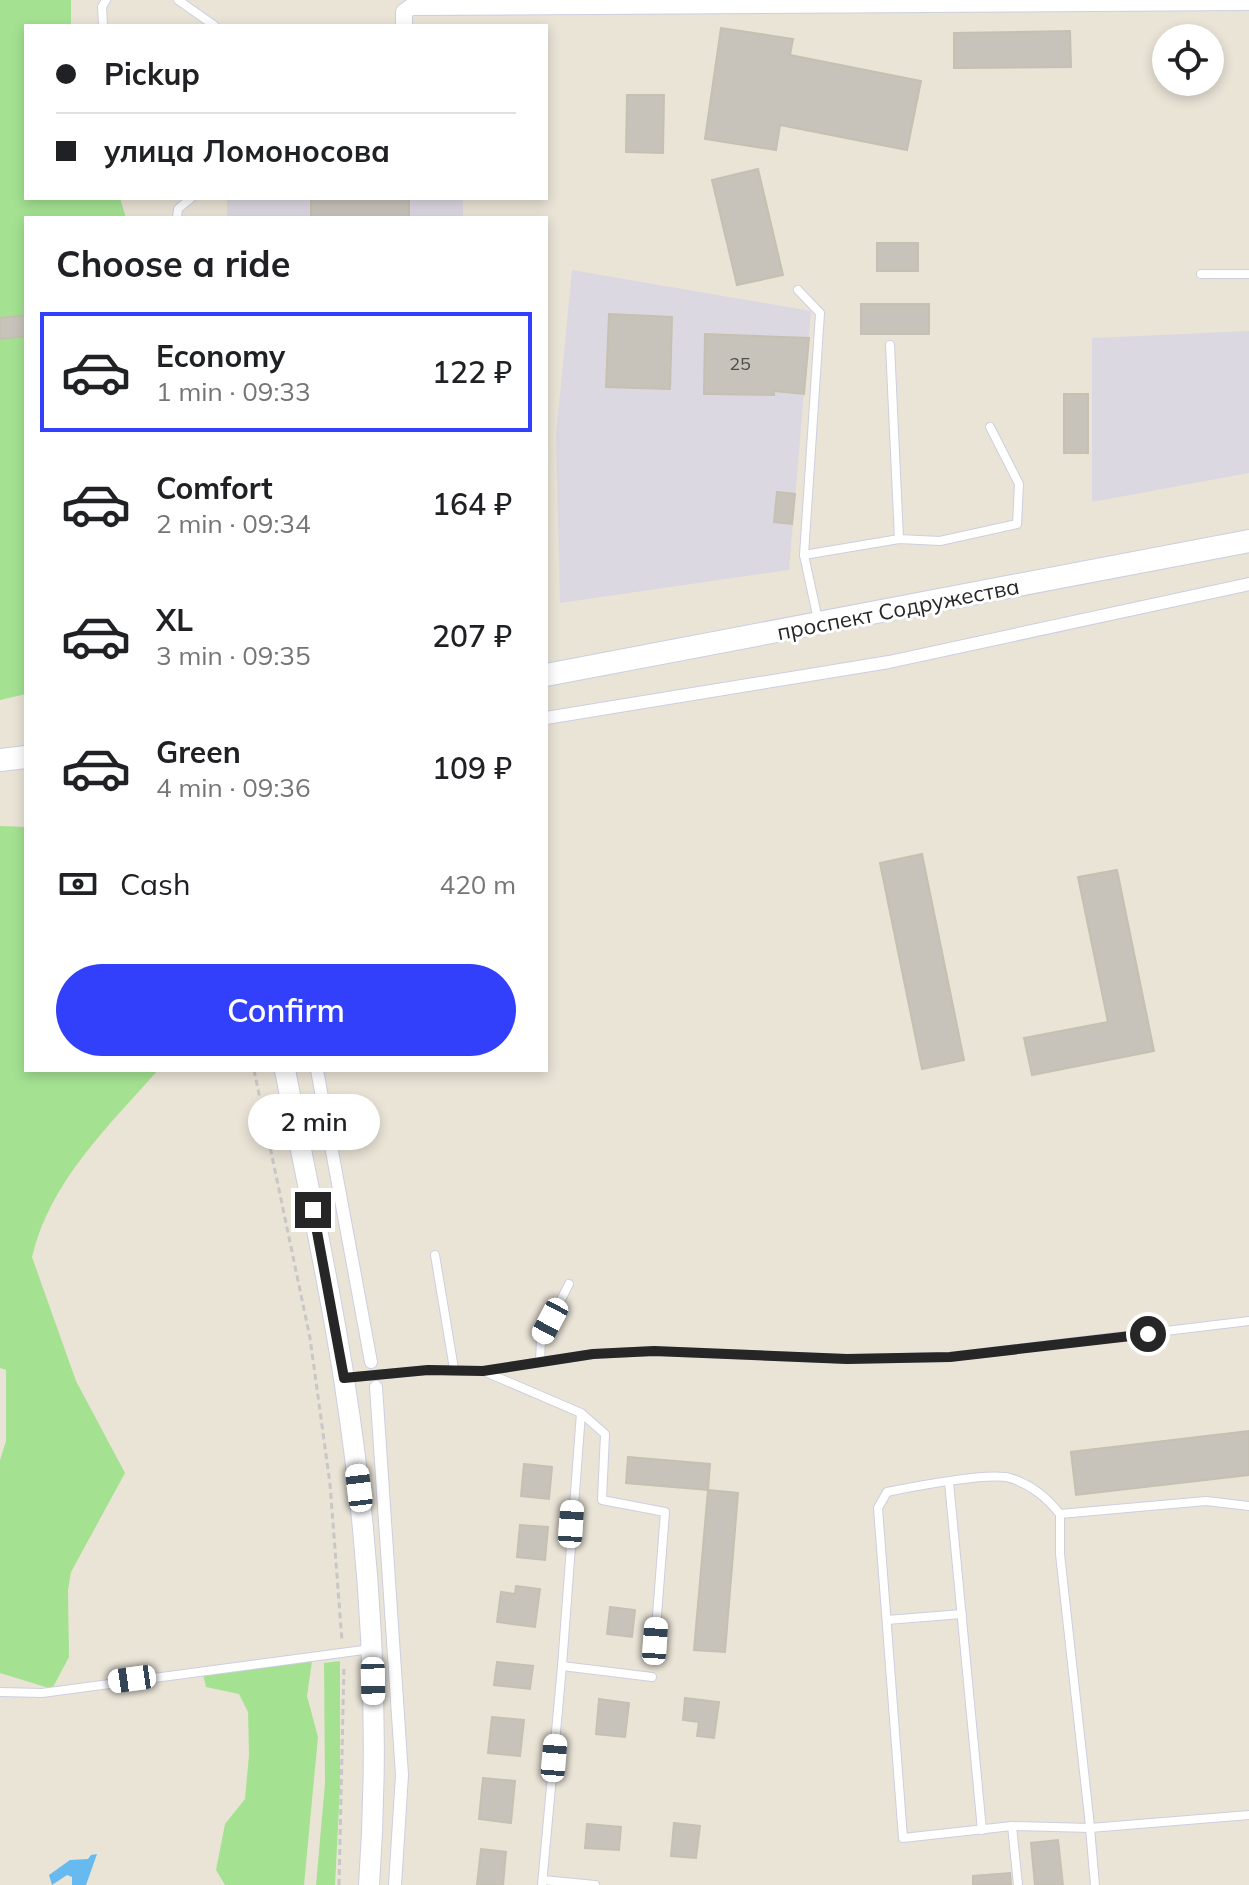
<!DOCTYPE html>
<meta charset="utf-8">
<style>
:root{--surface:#fff;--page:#f2f2f2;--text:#202124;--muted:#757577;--line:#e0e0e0;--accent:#3340fb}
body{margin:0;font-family:Mulish,sans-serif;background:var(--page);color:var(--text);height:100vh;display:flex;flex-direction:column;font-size:30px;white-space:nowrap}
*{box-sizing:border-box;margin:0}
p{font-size:26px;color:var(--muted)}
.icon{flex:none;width:44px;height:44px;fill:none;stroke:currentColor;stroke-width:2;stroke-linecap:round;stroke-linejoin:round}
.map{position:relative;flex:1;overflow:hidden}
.sheet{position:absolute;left:24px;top:216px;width:524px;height:856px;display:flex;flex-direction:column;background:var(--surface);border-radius:0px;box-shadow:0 4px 12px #0003}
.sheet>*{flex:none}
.hud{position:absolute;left:24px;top:24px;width:524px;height:176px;border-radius:0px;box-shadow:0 4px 12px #0003;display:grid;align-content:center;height:176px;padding:0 32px;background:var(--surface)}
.controls{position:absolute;left:1152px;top:24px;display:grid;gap:16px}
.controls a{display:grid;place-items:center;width:72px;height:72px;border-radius:50%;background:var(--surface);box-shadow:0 4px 12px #0003;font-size:40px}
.end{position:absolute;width:36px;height:36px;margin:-18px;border:10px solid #262626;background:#fff;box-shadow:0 0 0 4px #fff}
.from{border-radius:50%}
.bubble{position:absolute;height:56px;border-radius:28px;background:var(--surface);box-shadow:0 4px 12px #0003;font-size:26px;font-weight:600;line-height:56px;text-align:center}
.car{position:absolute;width:24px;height:48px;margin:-24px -12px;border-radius:10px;box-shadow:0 0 6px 2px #0007;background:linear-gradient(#fff 24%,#345 0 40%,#fff 0 76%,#345 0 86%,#fff 0)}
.hud b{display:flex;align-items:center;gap:28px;height:76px;font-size:30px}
.hud b+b{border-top:2px solid var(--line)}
.hud i{width:20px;height:20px;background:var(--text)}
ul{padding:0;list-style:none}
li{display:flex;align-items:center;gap:24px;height:120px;margin:0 16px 12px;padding:0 16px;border:4px solid transparent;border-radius:0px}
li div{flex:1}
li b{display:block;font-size:30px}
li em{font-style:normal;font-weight:600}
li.active{border-color:var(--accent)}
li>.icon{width:72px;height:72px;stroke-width:1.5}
h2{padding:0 32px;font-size:36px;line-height:96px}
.pay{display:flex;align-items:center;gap:20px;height:88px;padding:0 32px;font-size:30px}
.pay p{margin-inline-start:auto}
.action{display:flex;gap:16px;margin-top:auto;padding:16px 32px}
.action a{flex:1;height:92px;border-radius:48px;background:var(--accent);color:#fff;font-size:32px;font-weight:600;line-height:92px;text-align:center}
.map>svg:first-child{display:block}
.industrial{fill:#dcd8e1}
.green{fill:#a4e292}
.water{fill:#67baef}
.building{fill:#c8c3ba;stroke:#c5c0b1;stroke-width:2}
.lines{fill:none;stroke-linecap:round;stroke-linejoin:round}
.service-casing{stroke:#cdcee0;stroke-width:10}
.pedestrian-casing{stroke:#cdcee0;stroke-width:14}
.minor-casing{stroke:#cdcee0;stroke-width:18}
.tertiary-casing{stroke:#cdcee0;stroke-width:22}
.secondary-casing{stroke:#cdcee0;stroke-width:24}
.path{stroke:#c7c7c7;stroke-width:3;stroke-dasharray:6 4;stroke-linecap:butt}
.service{stroke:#fff;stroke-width:8}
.pedestrian{stroke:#fff;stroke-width:12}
.minor{stroke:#fff;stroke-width:16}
.tertiary{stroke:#fff;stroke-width:20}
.secondary{stroke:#fff;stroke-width:22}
.route{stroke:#262626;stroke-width:10}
.labels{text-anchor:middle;stroke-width:6;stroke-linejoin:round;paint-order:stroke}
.number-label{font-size:18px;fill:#4e4d4b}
.street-label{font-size:22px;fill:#262626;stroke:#fff}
</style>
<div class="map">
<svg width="1249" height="1885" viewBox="0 0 1249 1885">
<rect width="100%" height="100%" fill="#eae4d7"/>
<g class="industrial">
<rect x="227" y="198" width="236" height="20"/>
<path d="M572 270 811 311 789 570 560 603 556 435Z"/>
<path d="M1249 331V473L1092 502V338Z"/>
</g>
<g class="green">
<path d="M0 0H71V26H26V198H120L126 218H26V694L0 700Z"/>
<path d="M0 826 26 827V1070H158C108 1127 50 1181 32 1257L76 1381 125 1473 71 1572 68 1590 69 1657 52 1689 0 1673V1460L6 1441V1370L0 1368Z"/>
<path d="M312 1661 307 1696 318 1737 304 1885H225L216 1870 225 1824 245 1799 249 1755 248 1712 239 1694 206 1687 203 1674Z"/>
<path d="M340 1661V1788L335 1885H316L325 1783 324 1663Z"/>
</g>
<path class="water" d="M97 1854 86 1885H72V1877L67 1875 52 1885 49 1875 70 1860 88 1859 91 1855Z"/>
<g class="building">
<path d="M721 28 793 39 790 55 921 81 907 150 780 125 776 150 705 139Z"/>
<path d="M1070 31 1071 67 954 68V33Z"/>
<path d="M627 95H664L663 153 626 152Z"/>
<path d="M758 169 783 275 737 285 712 180Z"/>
<rect x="311" y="198" width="98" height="20"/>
<rect x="877" y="243" width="41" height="28"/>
<rect x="861" y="304" width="68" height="30"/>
<path d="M609 314 672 317 670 389 606 387Z"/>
<path d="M26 315V336L0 339V318Z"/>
<path d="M705 334 809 338 804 394 774 391V395L704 394Z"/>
<rect x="1064" y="394" width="24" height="59"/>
<path d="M777 492 795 494 792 524 774 522Z"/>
<path d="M922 854 964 1060 922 1069 880 863Z"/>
<path d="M1117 870 1154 1051 1032 1075 1024 1038 1108 1022 1078 877Z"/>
<path d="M1249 1431V1475L1076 1495 1071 1452Z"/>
<path d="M628 1457 710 1464 708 1490 626 1483Z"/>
<path d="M524 1464 552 1467 549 1499 521 1496Z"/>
<path d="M708 1490 738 1493 725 1652 694 1650Z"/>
<path d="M520 1525 548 1527 545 1560 517 1557Z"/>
<path d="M516 1586 540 1589 535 1627 497 1622 501 1592 515 1594Z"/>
<path d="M610 1607 635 1610 632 1637 607 1634Z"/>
<path d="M497 1662 533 1666 530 1689 494 1685Z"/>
<path d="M685 1698 719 1702 714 1738 697 1736 699 1722 683 1720Z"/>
<path d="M599 1699 629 1703 625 1737 596 1734Z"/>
<path d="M492 1717 524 1720 520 1756 488 1753Z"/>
<path d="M483 1778 515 1781 511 1823 479 1819Z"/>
<path d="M674 1823 700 1826 696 1858 671 1856Z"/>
<path d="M587 1824 621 1827 619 1850 585 1848Z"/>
<path d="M1058 1840 1063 1885H1035L1031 1843Z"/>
<path d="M481 1849 506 1852 503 1885H477Z"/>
<path d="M1010 1873 1011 1885H973V1876Z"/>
</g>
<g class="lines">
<defs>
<g id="service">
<path d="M178 0 215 26"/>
<path d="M103 24 102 7 106 0"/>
<path d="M177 218 178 209 191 198"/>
<path d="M1201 274H1249"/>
<path d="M798 290 820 313 804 555 818 620"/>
<path d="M890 345 899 539"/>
<path d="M804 555 899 539 940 541 1017 524 1019 484 990 427"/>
<path d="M435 1255 454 1369"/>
<path d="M540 1362 541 1339 569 1284"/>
<path d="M483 1371 593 1354 654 1351 847 1359 950 1357 1249 1321"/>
<path d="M344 1378 428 1370 483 1371 581 1413 562 1666 652 1677"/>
<path d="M581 1413 605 1434 602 1500 665 1512 655 1641"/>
<path d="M949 1482 982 1830"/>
<path d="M1060 1514 1206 1501 1249 1506"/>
<path d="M887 1620 962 1614"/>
<path d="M0 1692 42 1693 371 1649"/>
<path d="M1012 1826 1018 1885"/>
<path d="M543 1880 595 1885"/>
<path d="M542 1885 562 1666"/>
<path d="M1095 1885 1089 1817 1060 1554V1514C1046 1497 1032 1485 1010 1478 989 1472 911 1487 887 1492L878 1508 903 1838 1012 1826 1090 1828 1249 1815"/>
</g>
<g id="pedestrian">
<path d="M546 718 889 662 1249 584"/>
<path d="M317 1070 371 1362"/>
<path d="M376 1387 402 1775 395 1885"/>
</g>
<path id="minor" d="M404 26V12L411 7 1249 2"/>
<path id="tertiary" d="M285 1070C305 1173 328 1275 344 1379 370 1546 381 1716 369 1885"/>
<g id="secondary">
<path d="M546 675 1249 541"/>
<path d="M0 760 26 757"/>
</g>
</defs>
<use href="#service" class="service-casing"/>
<use href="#pedestrian" class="pedestrian-casing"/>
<use href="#minor" class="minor-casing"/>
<use href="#tertiary" class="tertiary-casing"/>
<use href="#secondary" class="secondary-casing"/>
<g class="path">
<path d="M254 1070 310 1338 330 1484 342 1641"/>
<path d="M339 1885 344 1665"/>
</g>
<use href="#service" class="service"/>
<use href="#pedestrian" class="pedestrian"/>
<use href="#minor" class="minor"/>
<use href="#tertiary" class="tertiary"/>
<use href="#secondary" class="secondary"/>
</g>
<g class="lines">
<path class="route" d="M313 1210 344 1378 428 1370 483 1371 593 1354 654 1351 847 1359 950 1357 1148 1334"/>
</g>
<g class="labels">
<g class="number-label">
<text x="740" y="370">25</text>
</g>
<g class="street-label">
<text transform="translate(898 609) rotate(-11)" y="8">проспект Содружества</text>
</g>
</g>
</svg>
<div class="controls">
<a><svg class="icon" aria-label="locate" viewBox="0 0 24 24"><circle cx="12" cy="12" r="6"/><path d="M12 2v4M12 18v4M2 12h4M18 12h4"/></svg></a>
</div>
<i class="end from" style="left:1148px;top:1334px"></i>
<i class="end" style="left:313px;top:1210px"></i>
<div class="bubble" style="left:248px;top:1094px;width:132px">2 min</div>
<i class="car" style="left:550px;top:1321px;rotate:208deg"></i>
<i class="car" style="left:359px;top:1488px;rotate:353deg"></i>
<i class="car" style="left:571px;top:1524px;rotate:4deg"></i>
<i class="car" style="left:655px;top:1641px;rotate:4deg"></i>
<i class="car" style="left:132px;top:1679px;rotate:262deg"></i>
<i class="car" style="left:373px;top:1681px;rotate:179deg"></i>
<i class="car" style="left:554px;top:1758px;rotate:5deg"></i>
<div class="hud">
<b><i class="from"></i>Pickup</b>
<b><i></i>улица Ломоносова</b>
</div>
<section class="sheet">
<h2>Choose a ride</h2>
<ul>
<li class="active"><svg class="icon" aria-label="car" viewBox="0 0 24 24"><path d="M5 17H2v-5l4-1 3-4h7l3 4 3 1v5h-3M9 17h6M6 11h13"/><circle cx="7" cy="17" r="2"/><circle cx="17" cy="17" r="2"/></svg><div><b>Economy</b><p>1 min · 09:33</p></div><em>122 ₽</em></li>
<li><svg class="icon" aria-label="car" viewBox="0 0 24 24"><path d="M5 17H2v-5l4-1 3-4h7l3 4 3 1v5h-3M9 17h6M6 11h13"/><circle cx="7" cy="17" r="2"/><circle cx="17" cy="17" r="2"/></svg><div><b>Comfort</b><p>2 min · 09:34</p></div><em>164 ₽</em></li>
<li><svg class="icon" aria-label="car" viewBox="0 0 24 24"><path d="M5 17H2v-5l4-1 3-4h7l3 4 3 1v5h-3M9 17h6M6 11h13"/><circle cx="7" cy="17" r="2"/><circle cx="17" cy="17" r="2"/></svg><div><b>XL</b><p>3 min · 09:35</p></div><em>207 ₽</em></li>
<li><svg class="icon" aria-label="car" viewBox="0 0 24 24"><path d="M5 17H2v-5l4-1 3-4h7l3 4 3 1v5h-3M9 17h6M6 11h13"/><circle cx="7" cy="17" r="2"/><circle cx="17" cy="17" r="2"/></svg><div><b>Green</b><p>4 min · 09:36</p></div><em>109 ₽</em></li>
</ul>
<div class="pay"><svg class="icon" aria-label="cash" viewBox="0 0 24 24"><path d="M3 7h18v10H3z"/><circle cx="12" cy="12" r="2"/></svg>Cash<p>420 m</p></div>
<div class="action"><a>Confirm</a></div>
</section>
</div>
